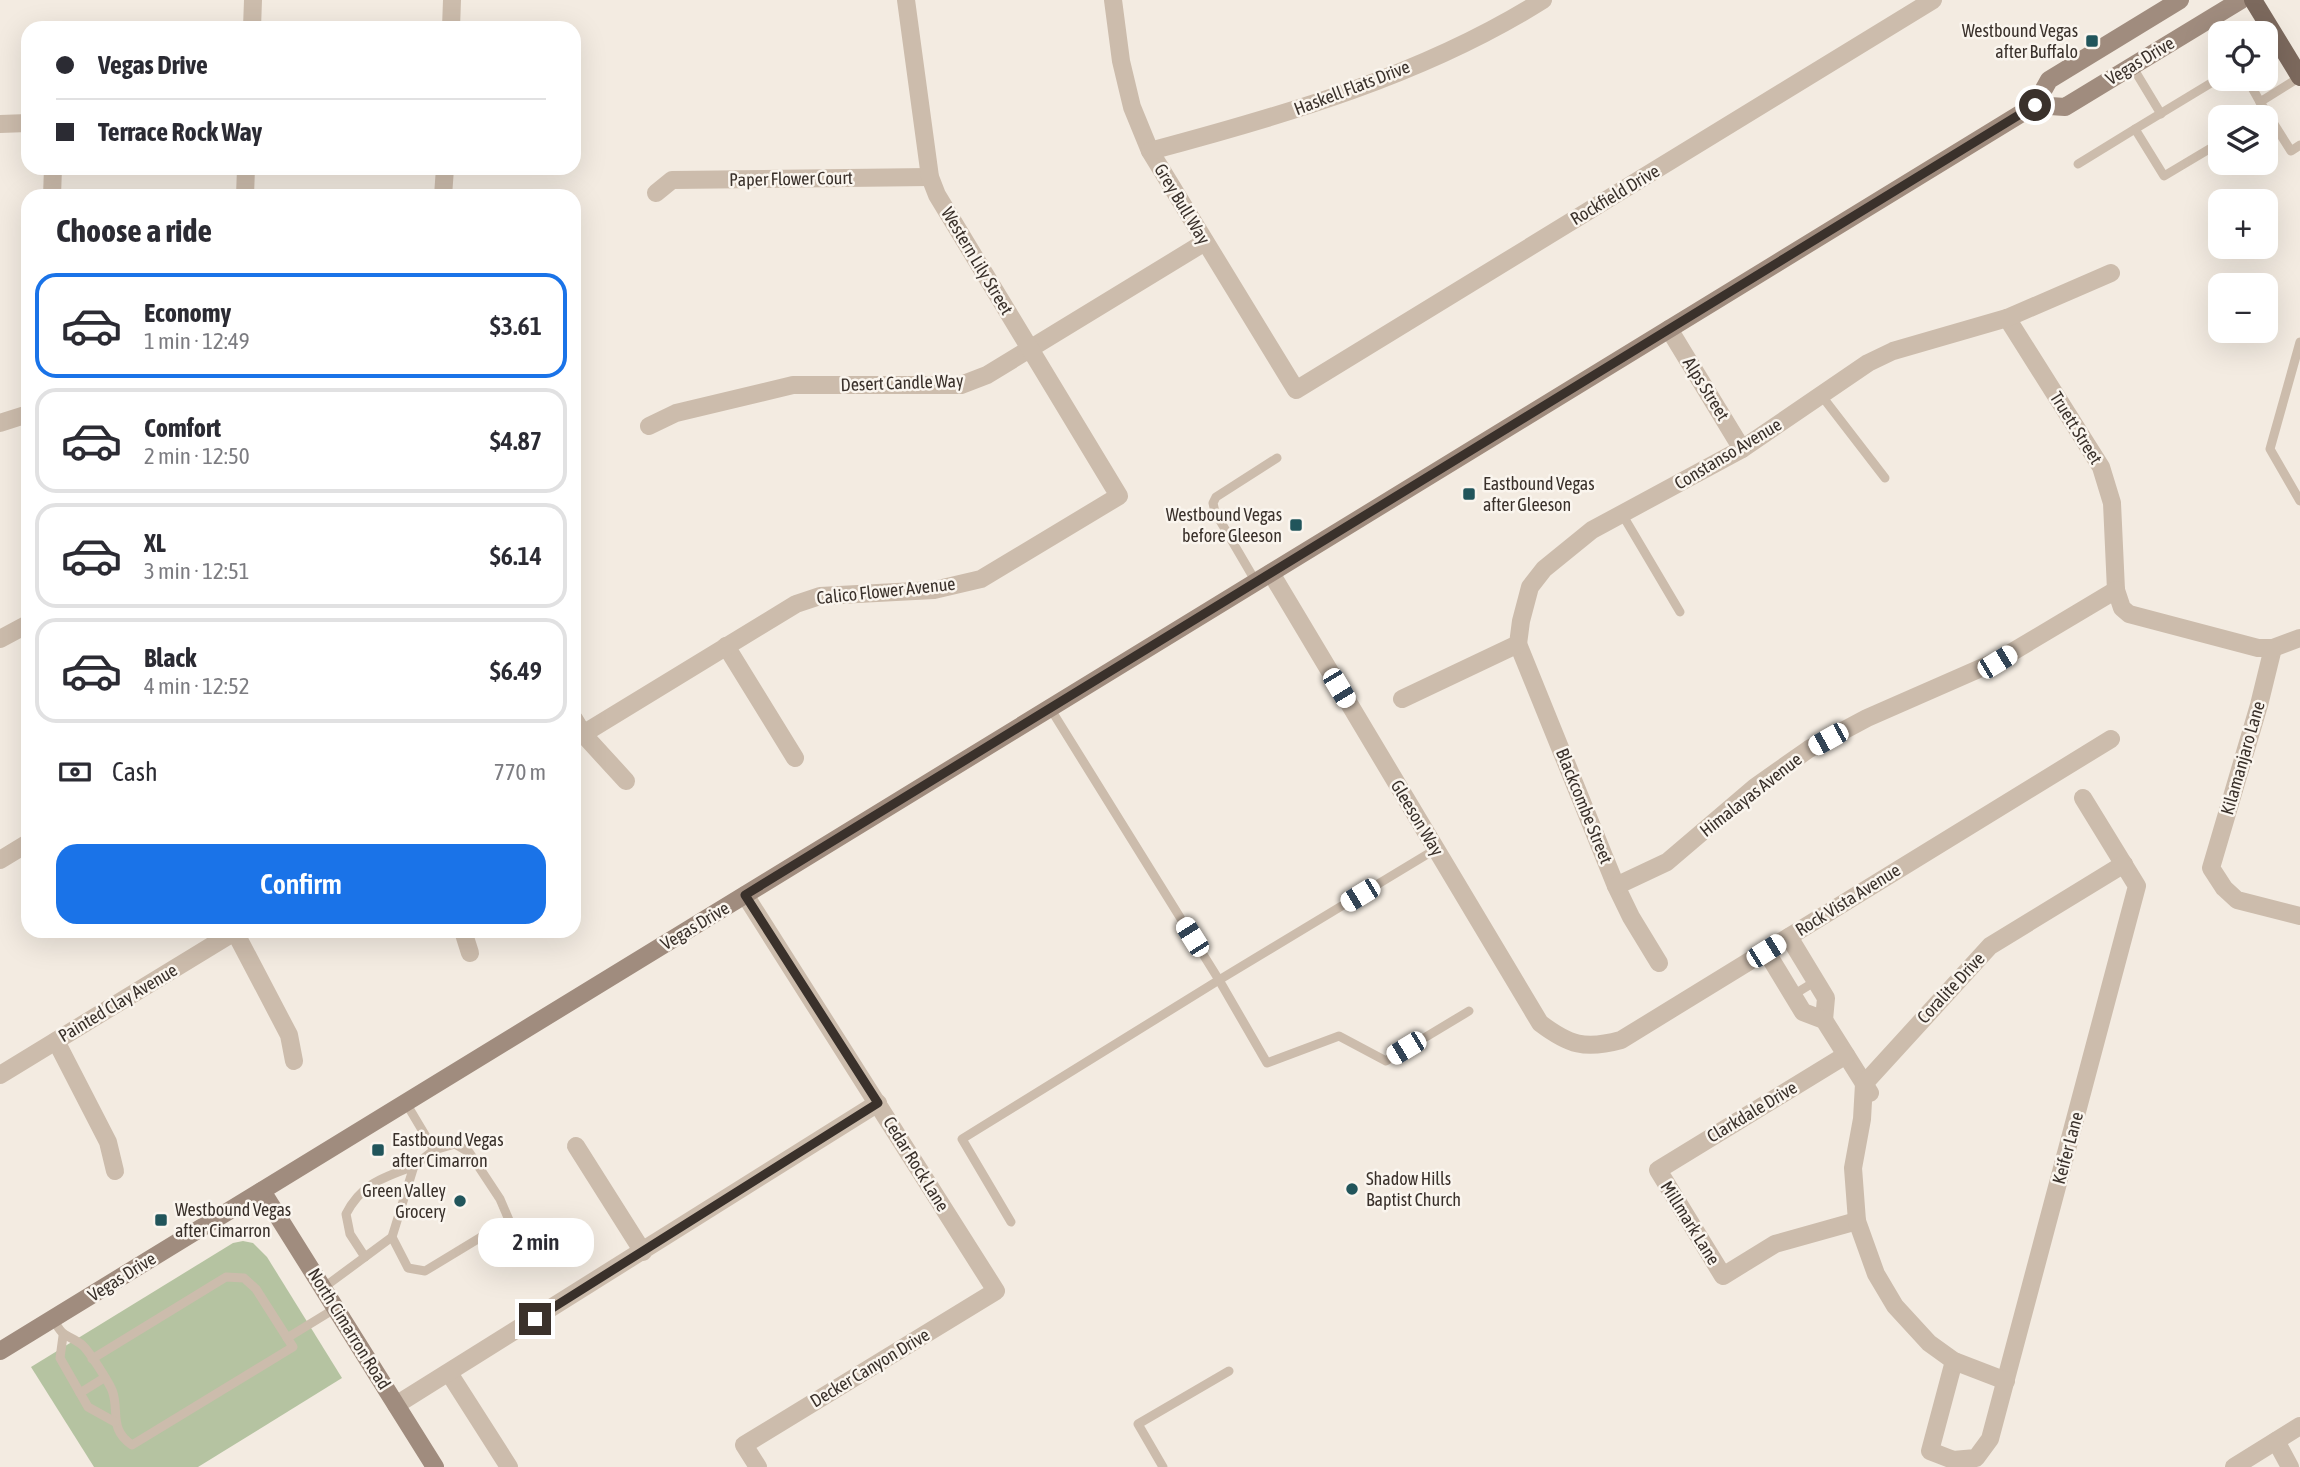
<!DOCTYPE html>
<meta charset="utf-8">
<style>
:root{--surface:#fff;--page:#f2f2f3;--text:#2b2b33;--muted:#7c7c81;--line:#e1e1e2;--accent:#1a73e8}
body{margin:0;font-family:"Asap Condensed",sans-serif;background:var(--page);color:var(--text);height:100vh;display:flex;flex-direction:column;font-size:26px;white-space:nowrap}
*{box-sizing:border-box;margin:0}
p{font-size:23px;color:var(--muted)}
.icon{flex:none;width:38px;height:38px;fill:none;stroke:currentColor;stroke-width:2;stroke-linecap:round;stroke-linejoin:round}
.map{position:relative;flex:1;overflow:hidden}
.details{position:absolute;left:21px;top:189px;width:560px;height:749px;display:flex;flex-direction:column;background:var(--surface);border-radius:21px;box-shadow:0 7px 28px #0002}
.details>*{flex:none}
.banner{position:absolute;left:21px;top:21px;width:560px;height:154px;border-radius:21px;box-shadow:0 7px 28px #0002;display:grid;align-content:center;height:154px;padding:0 35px;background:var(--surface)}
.buttons{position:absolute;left:2208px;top:21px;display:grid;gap:14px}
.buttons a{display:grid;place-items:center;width:70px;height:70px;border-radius:14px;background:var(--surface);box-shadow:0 7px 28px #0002;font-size:35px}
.end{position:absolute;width:32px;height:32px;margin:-16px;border:9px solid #3a312b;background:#fff;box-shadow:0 0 0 4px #fff}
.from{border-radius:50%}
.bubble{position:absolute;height:49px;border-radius:21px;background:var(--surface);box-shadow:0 7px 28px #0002;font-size:23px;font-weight:600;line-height:49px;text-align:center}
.car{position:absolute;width:21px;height:42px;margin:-21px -10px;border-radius:9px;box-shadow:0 0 5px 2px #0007;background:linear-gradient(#fff 24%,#345 0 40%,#fff 0 76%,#345 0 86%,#fff 0)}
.banner b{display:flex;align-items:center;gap:24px;height:66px;font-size:26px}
.banner b+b{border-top:2px solid var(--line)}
.banner i{width:18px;height:18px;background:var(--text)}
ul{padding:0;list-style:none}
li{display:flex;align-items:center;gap:21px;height:105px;margin:0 14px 10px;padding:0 21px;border:4px solid var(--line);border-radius:21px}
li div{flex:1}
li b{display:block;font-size:26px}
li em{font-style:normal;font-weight:600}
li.current{border-color:var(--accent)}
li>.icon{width:63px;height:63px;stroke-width:1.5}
h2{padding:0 35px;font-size:32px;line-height:84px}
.pay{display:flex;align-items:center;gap:18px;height:77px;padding:0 35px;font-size:26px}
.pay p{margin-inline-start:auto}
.cta{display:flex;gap:14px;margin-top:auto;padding:14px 35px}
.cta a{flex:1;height:80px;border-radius:21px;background:var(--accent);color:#fff;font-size:28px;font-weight:600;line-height:80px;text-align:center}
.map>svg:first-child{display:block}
.green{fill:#b5c3a1}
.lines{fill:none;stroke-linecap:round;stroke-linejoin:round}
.lane{stroke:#ccbcac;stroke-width:9}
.street{stroke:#ccbcac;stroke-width:18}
.secondary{stroke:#a08c7e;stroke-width:18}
.primary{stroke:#7c695d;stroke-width:18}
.route{stroke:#3a312b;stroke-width:9}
.poi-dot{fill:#21555b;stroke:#faf5ee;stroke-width:2.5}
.labels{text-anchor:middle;stroke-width:5;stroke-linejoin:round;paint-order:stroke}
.poi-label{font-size:18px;fill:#3a312b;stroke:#faf5ee;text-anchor:start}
.street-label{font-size:18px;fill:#3a312b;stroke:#faf5ee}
</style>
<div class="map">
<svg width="2300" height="1467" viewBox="0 0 2300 1467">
<rect width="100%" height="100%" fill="#f3ebe1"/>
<path class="green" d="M243 1241 253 1243 267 1257 342 1378 198 1467H94L31 1367 233 1243Z"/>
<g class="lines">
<g class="lane">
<path d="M2132 66 2161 114"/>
<path d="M2300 77 2260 102 2291 151 2300 145"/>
<path d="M2235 79 2250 84 2260 102"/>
<path d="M2135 129 2221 77"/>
<path d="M2078 164 2135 129 2164 176 2221 142"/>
<path d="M2300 342 2270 449 2300 501"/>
<path d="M1821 395 1885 478"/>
<path d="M1622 514 1680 612"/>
<path d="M1256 582 1215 512 1213 503 1216 497 1277 458"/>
<path d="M1436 849 1219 980 1267 1063 1339 1036 1386 1061 1469 1011"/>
<path d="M1793 995 1816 981"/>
<path d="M1011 1222 962 1139 1219 980 1050 708"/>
<path d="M392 1237 408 1268 425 1271 509 1220 500 1199 469 1152 455 1144 434 1150"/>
<path d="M365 1257 350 1234 346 1214C362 1183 383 1178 414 1166"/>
<path d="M323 1288 392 1237 414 1166 434 1150 406 1103"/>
<path d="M53 1319C65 1340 64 1332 81 1344 88 1349 108 1381 112 1390 120 1410 108 1429 132 1445L293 1347 256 1289 244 1278 226 1277 92 1359"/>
<path d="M63 1336 60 1358 88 1407 115 1422"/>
<path d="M287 1338 336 1308"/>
<path d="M80 1393 104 1378"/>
<path d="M1163 1467 1138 1424 1229 1371"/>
</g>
<g class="street">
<path d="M1113 0 1121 61 1132 107 1150 151 1296 390 1933 0"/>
<path d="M252 28 253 0"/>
<path d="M451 28 452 0"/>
<path d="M0 124 28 123"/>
<path d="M1150 151C1285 115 1424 75 1543 0"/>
<path d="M656 193 672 180 930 177"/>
<path d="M52 196 53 168"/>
<path d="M245 196 246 168"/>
<path d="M443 196 445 168"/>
<path d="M2007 318 2101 467 2112 503 2116 590"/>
<path d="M1669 329 1742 449"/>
<path d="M0 423 28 414"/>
<path d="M649 426 676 413 793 385H961L987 375 1205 242"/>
<path d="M1271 573 1540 1023C1569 1045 1585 1050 1621 1040L2111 739"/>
<path d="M0 639 28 624"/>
<path d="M1518 644 1616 886 1631 917 1659 963"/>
<path d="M726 646 795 758"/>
<path d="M2273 648 2259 705 2211 868 2224 888 2237 900 2300 916"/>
<path d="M1402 699 1518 644 1521 621 1530 587 1544 569 1592 530 1742 449 1868 363 1893 351 2007 318 2111 273"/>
<path d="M574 719 583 734 626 781"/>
<path d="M583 734 796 604 820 596 934 590 981 579 1119 496 937 195 930 177 906 0"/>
<path d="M0 860 28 843"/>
<path d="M1616 886 1667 862 1755 787 1809 749 1867 718 1997 661 2116 590 2122 608 2129 614 2258 648H2273L2300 638"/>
<path d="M745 895 996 1291 744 1445 758 1467"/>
<path d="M463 931 470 953"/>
<path d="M235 932 289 1035 294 1061"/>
<path d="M1789 937 1826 998 1824 1020"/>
<path d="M1766 951 1803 1012 1824 1020 1870 1093"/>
<path d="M56 1041 108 1142 115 1171"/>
<path d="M1846 1055 1658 1170 1723 1276 1775 1244 1857 1221"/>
<path d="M0 1075 236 931"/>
<path d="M576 1146 643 1252"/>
<path d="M1954 1361 1930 1451 1953 1460 1976 1458 1990 1439 2137 886 2083 798"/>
<path d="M449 1373 509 1467"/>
<path d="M2006 1381 1954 1361 1929 1343 1895 1306 1876 1274 1857 1221 1853 1168 1862 1119 1864 1084 1990 946 2124 864"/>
<path d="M396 1405 878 1103"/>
<path d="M2276 1441 2290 1467"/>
<path d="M2234 1467 2300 1426"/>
</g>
<g class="secondary">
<path d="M2035 105 2065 107 2241 0"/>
<path d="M262 1191 435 1467"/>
<path d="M0 1351 2035 105 2049 80 2180 0"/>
</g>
<path class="primary" d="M2253 0 2300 77"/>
</g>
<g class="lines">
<path class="route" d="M535 1319 878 1103 745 895 2035 105"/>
</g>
<g class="poi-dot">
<rect x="2085" y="34" width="14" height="14" rx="3.5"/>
<rect x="1462" y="487" width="14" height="14" rx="3.5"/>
<rect x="1289" y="518" width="14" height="14" rx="3.5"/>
<rect x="371" y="1143" width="14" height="14" rx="3.5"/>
<circle cx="1352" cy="1189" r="7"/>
<circle cx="460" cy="1201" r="7"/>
<rect x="154" y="1213" width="14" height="14" rx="3.5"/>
</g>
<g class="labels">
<g class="poi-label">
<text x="2078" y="37" text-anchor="end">Westbound Vegas<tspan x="2078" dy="21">after Buffalo</tspan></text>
<text x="1483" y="490">Eastbound Vegas<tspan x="1483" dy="21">after Gleeson</tspan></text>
<text x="1282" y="521" text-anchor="end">Westbound Vegas<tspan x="1282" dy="21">before Gleeson</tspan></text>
<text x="392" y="1146">Eastbound Vegas<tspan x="392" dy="21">after Cimarron</tspan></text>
<text x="1366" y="1185">Shadow Hills<tspan x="1366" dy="21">Baptist Church</tspan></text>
<text x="446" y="1197" text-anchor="end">Green Valley<tspan x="446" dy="21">Grocery</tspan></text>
<text x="175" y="1216">Westbound Vegas<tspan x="175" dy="21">after Cimarron</tspan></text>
</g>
<g class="street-label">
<text transform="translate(2140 61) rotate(-31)" y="6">Vegas Drive</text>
<text transform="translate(1352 88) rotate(-21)" y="6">Haskell Flats Drive</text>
<text transform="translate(791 179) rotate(-1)" y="6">Paper Flower Court</text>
<text transform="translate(1615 195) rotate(-31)" y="6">Rockfield Drive</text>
<text transform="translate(1182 204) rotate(59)" y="6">Grey Bull Way</text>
<text transform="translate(977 261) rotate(59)" y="6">Western Lily Street</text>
<text transform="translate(902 383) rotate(-2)" y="6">Desert Candle Way</text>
<text transform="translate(1706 389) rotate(58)" y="6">Alps Street</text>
<text transform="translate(2076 428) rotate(58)" y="6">Truett Street</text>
<text transform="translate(1728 454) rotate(-31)" y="6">Constanso Avenue</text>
<text transform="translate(886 591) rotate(-6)" y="6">Calico Flower Avenue</text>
<text transform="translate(2243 758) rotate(-74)" y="6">Kilamanjaro Lane</text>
<text transform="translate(1751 795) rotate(-38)" y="6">Himalayas Avenue</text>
<text transform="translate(1584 806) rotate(68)" y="6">Blackcombe Street</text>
<text transform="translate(1417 818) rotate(59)" y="6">Gleeson Way</text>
<text transform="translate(1848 900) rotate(-32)" y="6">Rock Vista Avenue</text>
<text transform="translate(695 926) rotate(-31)" y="6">Vegas Drive</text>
<text transform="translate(1951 988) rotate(-47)" y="6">Coralite Drive</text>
<text transform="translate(118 1003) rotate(-31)" y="6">Painted Clay Avenue</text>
<text transform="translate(1752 1112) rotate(-31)" y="6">Clarkdale Drive</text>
<text transform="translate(2068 1148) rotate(-75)" y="6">Keifer Lane</text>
<text transform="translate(916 1164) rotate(58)" y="6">Cedar Rock Lane</text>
<text transform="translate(1690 1223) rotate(58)" y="6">Millmark Lane</text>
<text transform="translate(122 1277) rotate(-32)" y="6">Vegas Drive</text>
<text transform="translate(349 1329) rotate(58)" y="6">North Cimarron Road</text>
<text transform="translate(870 1368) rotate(-31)" y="6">Decker Canyon Drive</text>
</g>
</g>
</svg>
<div class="buttons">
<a><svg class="icon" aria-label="locate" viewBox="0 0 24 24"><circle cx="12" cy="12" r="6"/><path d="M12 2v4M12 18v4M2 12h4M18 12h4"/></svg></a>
<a><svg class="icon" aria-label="layers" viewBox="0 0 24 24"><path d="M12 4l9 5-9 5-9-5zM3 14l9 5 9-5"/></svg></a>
<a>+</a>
<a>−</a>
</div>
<i class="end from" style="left:2035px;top:105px"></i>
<i class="end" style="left:535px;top:1319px"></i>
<div class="bubble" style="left:478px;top:1218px;width:116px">2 min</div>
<i class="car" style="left:1997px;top:662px;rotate:59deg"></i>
<i class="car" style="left:1339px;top:688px;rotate:149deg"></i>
<i class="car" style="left:1828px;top:739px;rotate:241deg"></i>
<i class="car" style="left:1360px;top:895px;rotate:239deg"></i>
<i class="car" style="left:1192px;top:937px;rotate:328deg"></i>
<i class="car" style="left:1766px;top:951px;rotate:58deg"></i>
<i class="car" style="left:1406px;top:1048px;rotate:239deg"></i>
<div class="banner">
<b><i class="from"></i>Vegas Drive</b>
<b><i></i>Terrace Rock Way</b>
</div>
<section class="details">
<h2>Choose a ride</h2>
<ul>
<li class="current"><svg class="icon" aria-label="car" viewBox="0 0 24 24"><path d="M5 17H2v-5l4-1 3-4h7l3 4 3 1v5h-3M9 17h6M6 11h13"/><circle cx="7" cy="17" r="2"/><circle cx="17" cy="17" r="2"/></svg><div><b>Economy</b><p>1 min · 12:49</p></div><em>$3.61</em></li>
<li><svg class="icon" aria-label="car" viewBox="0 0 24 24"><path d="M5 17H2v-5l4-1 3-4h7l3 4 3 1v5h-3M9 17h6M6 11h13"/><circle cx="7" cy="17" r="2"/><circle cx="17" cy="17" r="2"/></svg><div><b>Comfort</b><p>2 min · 12:50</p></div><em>$4.87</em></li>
<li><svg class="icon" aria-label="car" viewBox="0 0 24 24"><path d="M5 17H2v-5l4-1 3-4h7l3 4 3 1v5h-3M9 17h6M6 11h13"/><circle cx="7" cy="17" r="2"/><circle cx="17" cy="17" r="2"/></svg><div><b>XL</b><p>3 min · 12:51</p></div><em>$6.14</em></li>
<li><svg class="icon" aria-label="car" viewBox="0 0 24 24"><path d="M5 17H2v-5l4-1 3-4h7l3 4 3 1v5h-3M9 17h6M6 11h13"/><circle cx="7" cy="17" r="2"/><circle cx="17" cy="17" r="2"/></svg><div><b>Black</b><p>4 min · 12:52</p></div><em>$6.49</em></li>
</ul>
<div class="pay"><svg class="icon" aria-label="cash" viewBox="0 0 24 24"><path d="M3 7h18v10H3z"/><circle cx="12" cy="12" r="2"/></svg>Cash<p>770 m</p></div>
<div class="cta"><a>Confirm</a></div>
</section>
</div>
